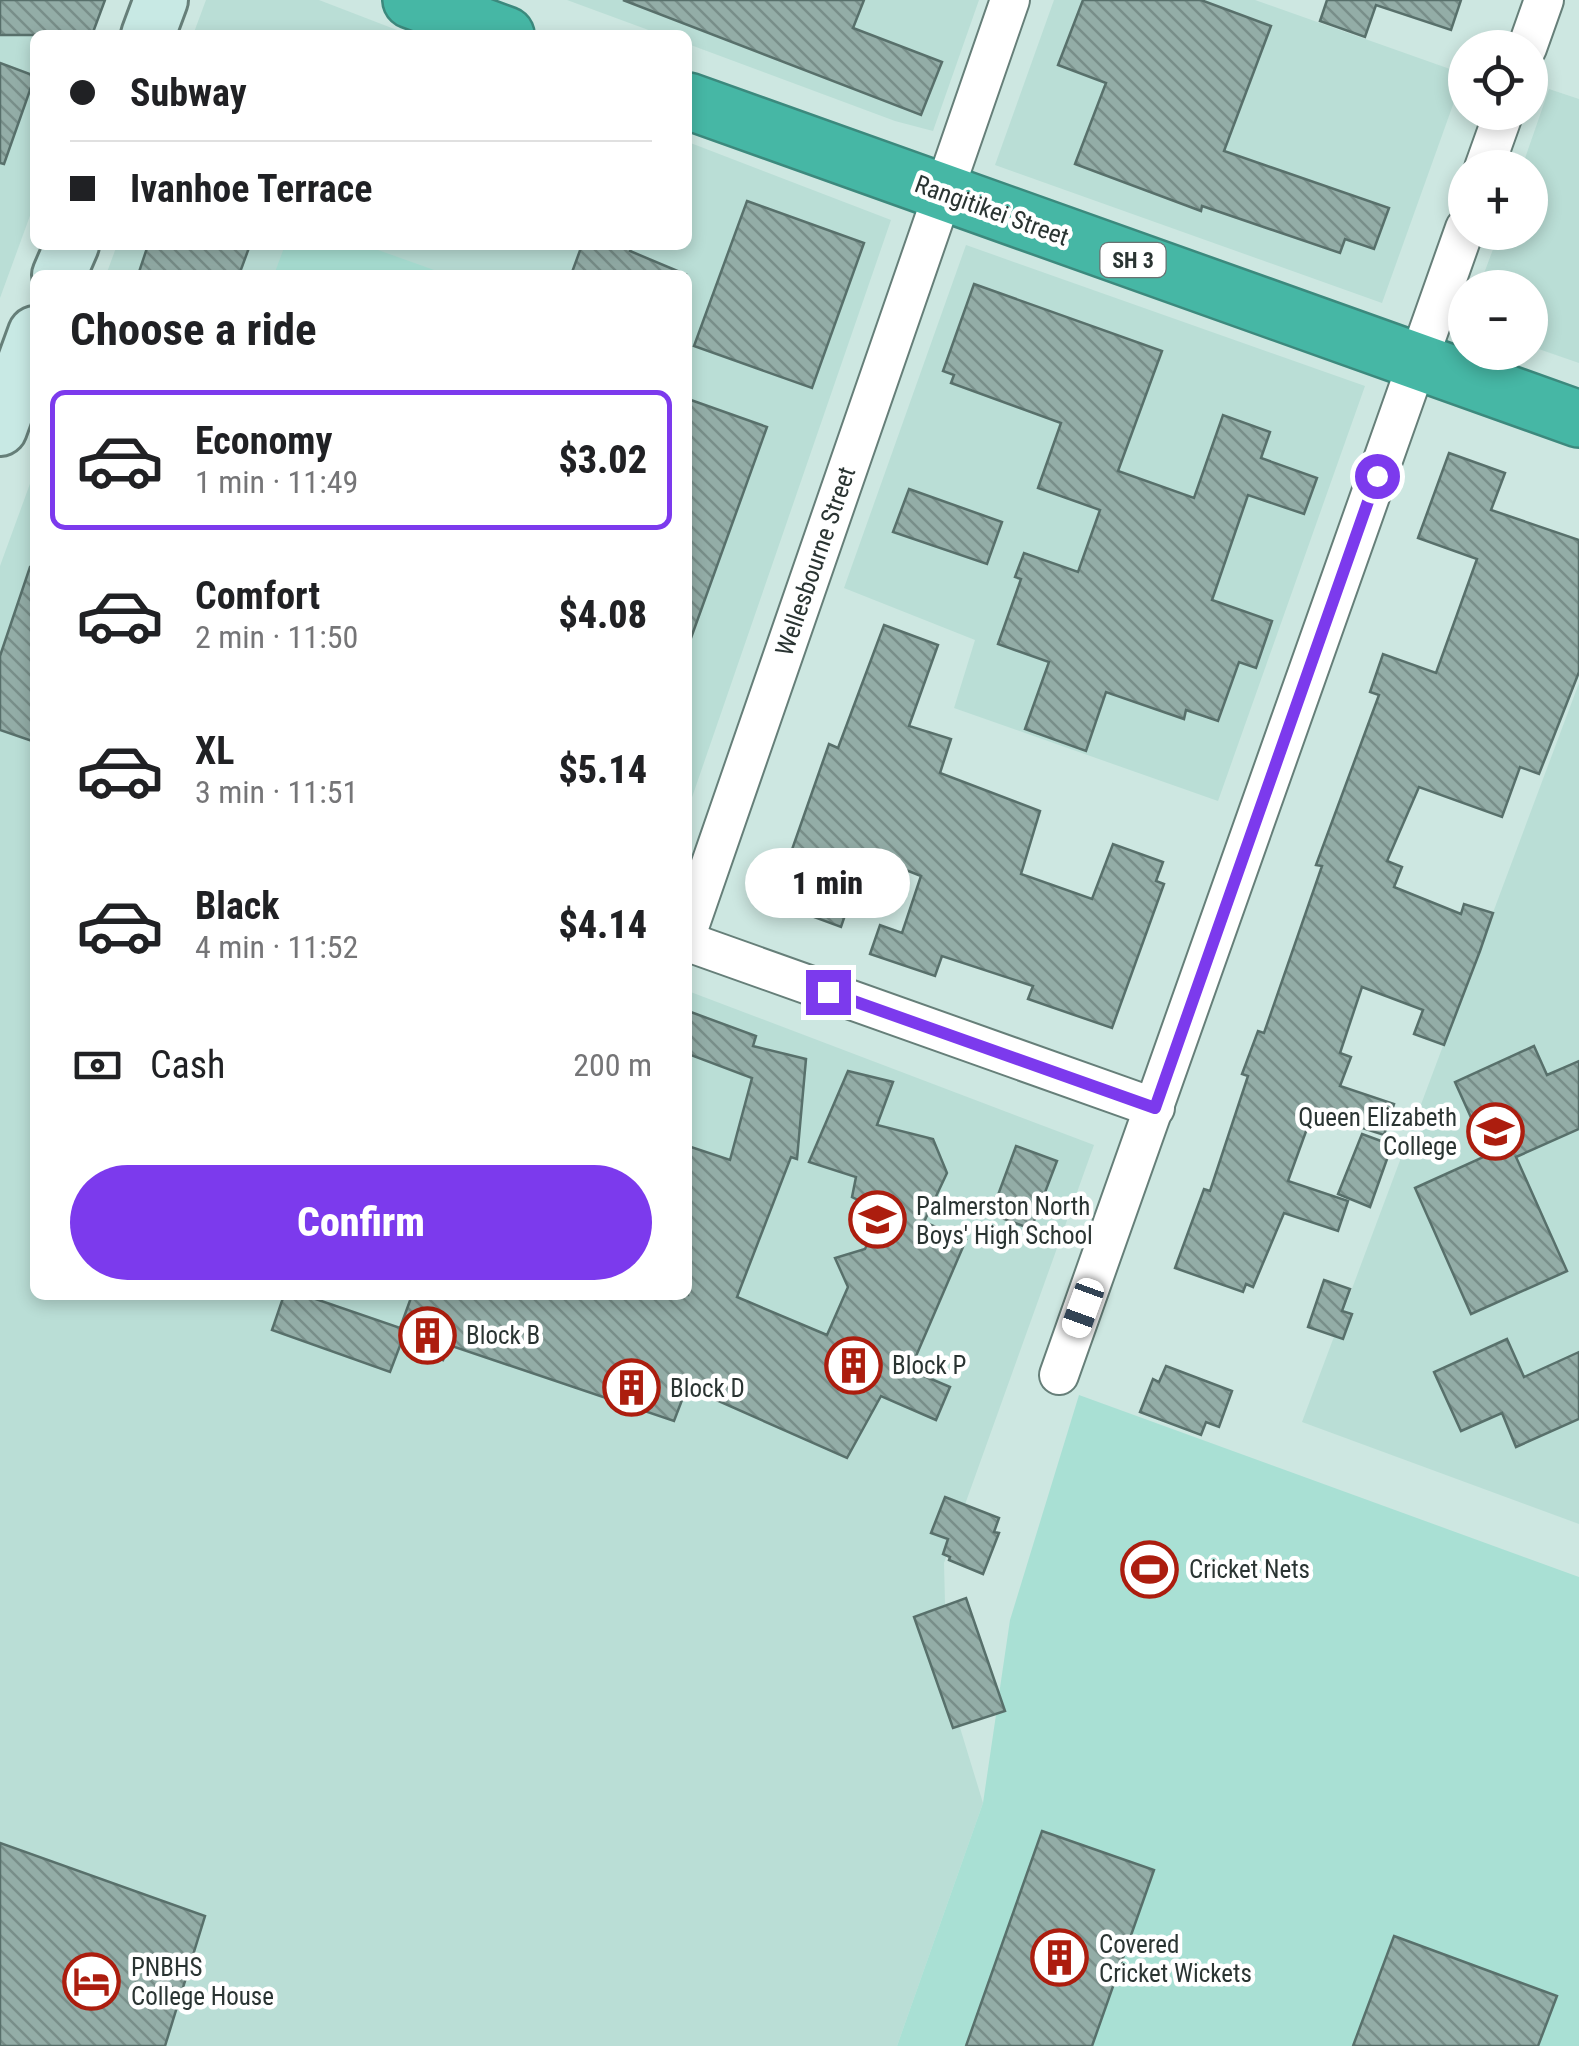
<!DOCTYPE html>
<meta charset="utf-8">
<style>
:root{--surface:#fff;--page:#f6f6f6;--text:#202124;--muted:#757577;--line:#e0e0e0;--accent:#7c3aed}
body{margin:0;font-family:"Roboto Condensed",sans-serif;background:var(--page);color:var(--text);height:100vh;display:flex;flex-direction:column;font-size:38px;white-space:nowrap}
*{box-sizing:border-box;margin:0}
p{font-size:32px;color:var(--muted)}
.icon{flex:none;width:55px;height:55px;fill:none;stroke:currentColor;stroke-width:2;stroke-linecap:round;stroke-linejoin:round}
.map{position:relative;flex:1;overflow:hidden}
.side{position:absolute;left:30px;top:270px;width:662px;height:1030px;display:flex;flex-direction:column;background:var(--surface);border-radius:15px;box-shadow:0 5px 15px #0003}
.side>*{flex:none}
.guide{position:absolute;left:30px;top:30px;width:662px;height:220px;border-radius:15px;box-shadow:0 5px 15px #0003;display:grid;align-content:center;height:220px;padding:0 40px;background:var(--surface)}
.fabs{position:absolute;left:1448px;top:30px;display:grid;gap:20px}
.fabs a{display:grid;place-items:center;width:100px;height:100px;border-radius:50%;background:var(--surface);box-shadow:0 5px 15px #0003;font-size:50px}
.end{position:absolute;width:45px;height:45px;margin:-22px;border:12px solid #7c3aed;background:#fff;box-shadow:0 0 0 5px #fff}
.from{border-radius:50%}
.bubble{position:absolute;height:70px;border-radius:35px;background:var(--surface);box-shadow:0 5px 15px #0003;font-size:32px;font-weight:800;line-height:70px;text-align:center}
.car{position:absolute;width:30px;height:60px;margin:-30px -15px;border-radius:12px;box-shadow:0 0 8px 2px #0007;background:linear-gradient(#fff 24%,#345 0 40%,#fff 0 76%,#345 0 86%,#fff 0)}
.guide b{display:flex;align-items:center;gap:35px;height:95px;font-size:38px}
.guide b+b{border-top:2px solid var(--line)}
.guide i{width:25px;height:25px;background:var(--text)}
ul{padding:0;list-style:none}
li{display:flex;align-items:center;gap:30px;height:140px;margin:0 20px 15px;padding:0 20px;border:5px solid transparent;border-radius:15px}
li div{flex:1}
li b{display:block;font-size:38px}
li em{font-style:normal;font-weight:800}
li.active{border-color:var(--accent)}
li>.icon{width:90px;height:90px;stroke-width:1.5}
h2{padding:0 40px;font-size:45px;line-height:120px}
.pay{display:flex;align-items:center;gap:25px;height:110px;padding:0 40px;font-size:38px}
.pay p{margin-inline-start:auto}
.action{display:flex;gap:20px;margin-top:auto;padding:20px 40px}
.action a{flex:1;height:115px;border-radius:60px;background:var(--accent);color:#fff;font-size:40px;font-weight:800;line-height:115px;text-align:center}
.map>svg:first-child{display:block}
.built{fill:#baded6}
.green{fill:#a9e0d4}
.building{fill:url(#building-back-hatch);stroke:#58706b;stroke-width:2.5}
.lines{fill:none;stroke-linecap:round;stroke-linejoin:round}
.street-casing{stroke:#667f79;stroke-width:42}
.secondary-casing{stroke:#667f79;stroke-width:58}
.highway-casing{stroke:#3c897d;stroke-width:60}
.street{stroke:#fff;stroke-width:38}
.secondary{stroke:#c8e9e4;stroke-width:52}
.highway{stroke:#46b7a5;stroke-width:55}
.route{stroke:#7c3aed;stroke-width:12}
.labels{text-anchor:middle;stroke-width:9;stroke-linejoin:round;paint-order:stroke}
.shield{fill:#fff;stroke:#6a7170;stroke-width:2.5}
.shield-label{font-size:22px;font-weight:bold;fill:#2a3432}
.street-label{font-size:25px;fill:#2a3432;stroke:#fff}
.poi-label{font-size:25px;fill:#2a3432;stroke:#fff;text-anchor:start}
</style>
<div class="map">
<svg width="1579" height="2046" viewBox="0 0 1579 2046">
<defs>
<pattern id="building-back-hatch" width="6" height="6" patternUnits="userSpaceOnUse" patternTransform="scale(2.5)"><rect width="6" height="6" fill="#93ada7"/><path d="M-1 5l2 2M0 0l6 6M5-1l2 2" fill="none" stroke="#788e89"/></pattern>
</defs>
<rect width="100%" height="100%" fill="#cde7e1"/>
<g class="built">
<path d="M0 0H105L93 35H35V202L0 298Z"/>
<path d="M206 0H319L410 35H193Z"/>
<path d="M567 0H979L933 131 895 121 688 44V35H662Z"/>
<path d="M1054 0H1255L1464 74 1382 303 995 165Z"/>
<path d="M1549 89 1579 99V363L1530 346V288L1479 287 1499 233 1530 232V168L1522 167Z"/>
<path d="M688 142 891 220 688 809V275H106L117 245H688Z"/>
<path d="M966 245 1365 386 1218 801 954 708 975 640 844 588Z"/>
<path d="M35 470V1295H688V991L1094 1145 944 1563 947 1685 983 1803 897 2046H165L204 1916 0 1843V566Z"/>
<path d="M1579 683V1524L1302 1422Z"/>
</g>
<g class="green">
<path d="M285 245H364L448 275H274Z"/>
<path d="M1079 1395 1579 1577V2046H897L983 1803 1010 1620Z"/>
</g>
<g class="building">
<path d="M0 0H105L92 35H0Z"/>
<path d="M623 0H864L853 28 942 62 921 115Z"/>
<path d="M1083 0H1201L1271 26 1224 151 1389 208 1374 249 1345 239 1340 253 1202 206 1201 211 1075 164 1106 83 1058 65Z"/>
<path d="M1327 0H1461L1451 30 1376 5 1365 37 1320 21Z"/>
<path d="M0 63 35 76 4 164 0 163Z"/>
<path d="M747 201 864 243 812 388 694 346Z"/>
<path d="M148 245H250L239 275H138Z"/>
<path d="M582 245H632L630 251 687 275H571Z"/>
<path d="M974 284 1162 351 1118 471 1194 498 1223 415 1270 432 1261 458 1317 478 1304 514 1248 495 1212 600 1272 621 1256 668 1239 662 1218 721 1186 710 1184 719 1106 692 1086 751 1025 729 1049 662 998 644 1021 579 1015 577 1024 553 1078 572 1100 510 1038 488 1061 423 951 383 954 375 943 371Z"/>
<path d="M688 399 767 427 691 638H688Z"/>
<path d="M1449 453 1505 473 1491 510 1579 540V672L1539 774 1520 767 1502 817 1419 787 1387 861 1402 867 1394 887 1461 914 1464 904 1493 913 1480 951 1444 1045 1414 1034 1423 1010 1362 987 1340 1053 1351 1057 1340 1086 1394 1104 1384 1135 1313 1112 1288 1181 1348 1201 1338 1231 1284 1213 1253 1287 1246 1284 1243 1292 1175 1268 1204 1189 1210 1191 1248 1076 1242 1074 1258 1031 1264 1033 1322 866 1316 865 1379 695 1370 692 1383 654 1436 673 1477 559 1418 538Z"/>
<path d="M909 489 1002 522 987 564 893 532Z"/>
<path d="M30 567H35V742L0 730V656Z"/>
<path d="M884 625 938 645 909 726 951 739 940 773 1040 811 1021 874 1092 899 1113 844 1163 862 1156 881 1164 884 1112 1028 1028 999 1033 986 942 956 935 976 870 954 880 925 902 933 921 876 866 854 841 927 768 900 783 859 788 861 829 744 838 748Z"/>
<path d="M688 1011 756 1036 753 1046 806 1059 797 1159 791 1157 737 1297 827 1335 848 1287 835 1258 865 1249 882 1212 852 1197 856 1177 809 1162 848 1071 893 1082 877 1125 933 1139 947 1173 924 1222 966 1240 910 1370 950 1387 936 1420 881 1396 847 1458 687 1387 674 1421 449 1345 443 1360 401 1343 390 1372 272 1330 284 1295H304L400 1328 412 1295H688V1146L730 1160 752 1078 688 1054Z"/>
<path d="M1534 1046 1547 1075 1579 1061V1129L1516 1157 1567 1271 1471 1314 1415 1188 1488 1155 1455 1082Z"/>
<path d="M1362 1134 1392 1145 1370 1207 1338 1194Z"/>
<path d="M1016 1146 1057 1161 1031 1229 991 1214Z"/>
<path d="M1324 1280 1350 1289 1342 1311 1352 1314 1343 1339 1308 1327Z"/>
<path d="M1507 1339 1524 1377 1579 1352V1419L1516 1447 1502 1413 1461 1431 1434 1372Z"/>
<path d="M1166 1366 1232 1391 1219 1427 1206 1422 1201 1435 1140 1412 1153 1379 1159 1382Z"/>
<path d="M945 1497 999 1518 994 1532 999 1533 983 1574 949 1560 950 1557 943 1554 948 1539 931 1533Z"/>
<path d="M966 1598 1005 1711 953 1728 914 1617Z"/>
<path d="M1042 1831 1154 1870 1092 2046H966Z"/>
<path d="M0 1843 205 1916 165 2046H0Z"/>
<path d="M1394 1936 1557 1996 1538 2046H1353Z"/>
</g>
<g class="lines">
<defs>
<g id="street">
<path d="M1527 48 1544 0"/>
<path d="M1484 168 1504 112"/>
<path d="M688 930 1010 0"/>
<path d="M688 942 1155 1108"/>
<path d="M1059 1375 1465 228"/>
</g>
<g id="secondary">
<path d="M148 35 161 0"/>
<path d="M59 275 72 245"/>
<path d="M0 429 35 333"/>
</g>
<g id="highway">
<path d="M411 0 506 35"/>
<path d="M688 101 1579 419"/>
</g>
</defs>
<use href="#street" class="street-casing"/>
<use href="#secondary" class="secondary-casing"/>
<use href="#highway" class="highway-casing"/>
<use href="#street" class="street"/>
<use href="#secondary" class="secondary"/>
<use href="#highway" class="highway"/>
</g>
<g class="lines">
<path class="route" d="M828 992 1155 1108 1377 476"/>
</g>
<defs>
<symbol id="school-ring" viewBox="-11 -11 22 22"><circle r="9.5" fill="#fff" stroke="#ac1d0e" stroke-width="1.5"/><path d="M0-5L7-2L0 1L-7-2ZM-4 1L0 2.5L4 1V4Q0 6-4 4Z" fill="#ac1d0e"/></symbol>
<symbol id="building-ring" viewBox="-11 -11 22 22"><circle r="9.5" fill="#fff" stroke="#ac1d0e" stroke-width="1.5"/><path d="M-4-6H4V6H1V3H-1V6H-4ZM-2.5-4.3h1.7v1.8h-1.7ZM.8-4.3h1.7v1.8H.8ZM-2.5-1h1.7V.8h-1.7ZM.8-1h1.7V.8H.8Z" fill="#ac1d0e"/></symbol>
<symbol id="stadium-ring" viewBox="-11 -11 22 22"><circle r="9.5" fill="#fff" stroke="#ac1d0e" stroke-width="1.5"/><path d="M0-5a6.5 5 0 1 0 0 10a6.5 5 0 1 0 0-10ZM-3.5-1.8h7v3.6h-7Z" fill="#ac1d0e"/></symbol>
<symbol id="hotel-ring" viewBox="-11 -11 22 22"><circle r="9.5" fill="#fff" stroke="#ac1d0e" stroke-width="1.5"/><path d="M-6-4.5h1.5V1H6V5H4.5V3h-9V5H-6ZM-4 0a1.8 1.8 0 1 1 3.6 0ZM.5 0V-2.5h3Q6-2.5 6 0Z" fill="#ac1d0e"/></symbol>
</defs>
<g fill-rule="evenodd">
<use href="#school-ring" x="1464" y="1100" width="63" height="63"/>
<use href="#school-ring" x="846" y="1188" width="63" height="63"/>
<use href="#building-ring" x="396" y="1304" width="63" height="63"/>
<use href="#building-ring" x="822" y="1334" width="63" height="63"/>
<use href="#building-ring" x="600" y="1356" width="63" height="63"/>
<use href="#stadium-ring" x="1118" y="1538" width="63" height="63"/>
<use href="#building-ring" x="1028" y="1926" width="63" height="63"/>
<use href="#hotel-ring" x="60" y="1950" width="63" height="63"/>
</g>
<g class="labels">
<rect class="shield" x="1100.5" y="243" width="65" height="34" rx="8"/>
<g class="shield-label">
<text x="1133" y="268">SH 3</text>
</g>
<g class="street-label">
<text transform="translate(992 210) rotate(20)" y="9">Rangitikei Street</text>
<text transform="translate(815 561) rotate(-71)" y="9">Wellesbourne Street</text>
</g>
<g class="poi-label">
<text x="1457" y="1126" text-anchor="end">Queen Elizabeth<tspan x="1457" dy="29">College</tspan></text>
<text x="916" y="1215">Palmerston North<tspan x="916" dy="29">Boys' High School</tspan></text>
<text x="466" y="1344">Block B</text>
<text x="892" y="1374">Block P</text>
<text x="670" y="1397">Block D</text>
<text x="1189" y="1578">Cricket Nets</text>
<text x="1099" y="1953">Covered<tspan x="1099" dy="29">Cricket Wickets</tspan></text>
<text x="131" y="1976">PNBHS<tspan x="131" dy="29">College House</tspan></text>
</g>
</g>
</svg>
<div class="fabs">
<a><svg class="icon" aria-label="locate" viewBox="0 0 24 24"><circle cx="12" cy="12" r="6"/><path d="M12 2v4M12 18v4M2 12h4M18 12h4"/></svg></a>
<a>+</a>
<a>−</a>
</div>
<i class="end from" style="left:1377px;top:476px"></i>
<i class="end" style="left:828px;top:992px"></i>
<div class="bubble" style="left:745px;top:848px;width:165px">1 min</div>
<i class="car" style="left:1083px;top:1308px;rotate:200deg"></i>
<div class="guide">
<b><i class="from"></i>Subway</b>
<b><i></i>Ivanhoe Terrace</b>
</div>
<section class="side">
<h2>Choose a ride</h2>
<ul>
<li class="active"><svg class="icon" aria-label="car" viewBox="0 0 24 24"><path d="M5 17H2v-5l4-1 3-4h7l3 4 3 1v5h-3M9 17h6M6 11h13"/><circle cx="7" cy="17" r="2"/><circle cx="17" cy="17" r="2"/></svg><div><b>Economy</b><p>1 min · 11:49</p></div><em>$3.02</em></li>
<li><svg class="icon" aria-label="car" viewBox="0 0 24 24"><path d="M5 17H2v-5l4-1 3-4h7l3 4 3 1v5h-3M9 17h6M6 11h13"/><circle cx="7" cy="17" r="2"/><circle cx="17" cy="17" r="2"/></svg><div><b>Comfort</b><p>2 min · 11:50</p></div><em>$4.08</em></li>
<li><svg class="icon" aria-label="car" viewBox="0 0 24 24"><path d="M5 17H2v-5l4-1 3-4h7l3 4 3 1v5h-3M9 17h6M6 11h13"/><circle cx="7" cy="17" r="2"/><circle cx="17" cy="17" r="2"/></svg><div><b>XL</b><p>3 min · 11:51</p></div><em>$5.14</em></li>
<li><svg class="icon" aria-label="car" viewBox="0 0 24 24"><path d="M5 17H2v-5l4-1 3-4h7l3 4 3 1v5h-3M9 17h6M6 11h13"/><circle cx="7" cy="17" r="2"/><circle cx="17" cy="17" r="2"/></svg><div><b>Black</b><p>4 min · 11:52</p></div><em>$4.14</em></li>
</ul>
<div class="pay"><svg class="icon" aria-label="cash" viewBox="0 0 24 24"><path d="M3 7h18v10H3z"/><circle cx="12" cy="12" r="2"/></svg>Cash<p>200 m</p></div>
<div class="action"><a>Confirm</a></div>
</section>
</div>
